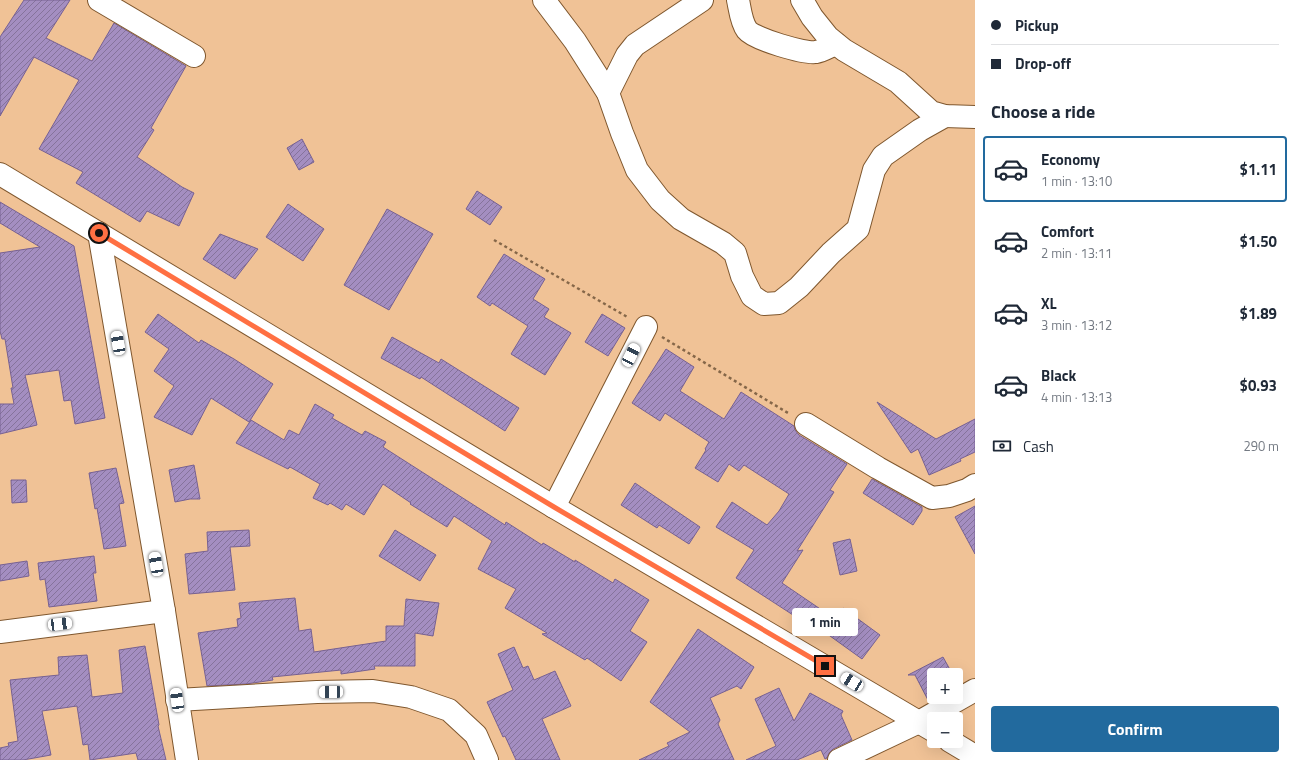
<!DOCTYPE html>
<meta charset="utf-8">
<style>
:root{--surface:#fff;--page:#f2f2f3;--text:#1f2937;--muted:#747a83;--line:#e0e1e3;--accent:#226a9e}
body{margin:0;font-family:"Titillium Web",sans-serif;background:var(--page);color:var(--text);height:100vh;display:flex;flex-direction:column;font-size:15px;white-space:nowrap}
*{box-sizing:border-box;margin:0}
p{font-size:13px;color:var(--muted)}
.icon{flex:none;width:22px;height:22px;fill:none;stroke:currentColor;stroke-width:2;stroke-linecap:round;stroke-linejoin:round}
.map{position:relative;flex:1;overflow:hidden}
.details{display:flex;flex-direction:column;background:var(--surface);width:320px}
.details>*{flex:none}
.banner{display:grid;align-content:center;height:88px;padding:0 16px;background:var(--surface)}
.fabs{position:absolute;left:927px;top:668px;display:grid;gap:8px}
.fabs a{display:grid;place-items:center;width:36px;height:36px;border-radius:4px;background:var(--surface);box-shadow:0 4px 16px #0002;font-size:20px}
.end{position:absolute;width:18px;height:18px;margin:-9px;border:5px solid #ff7043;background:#111;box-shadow:0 0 0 2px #111}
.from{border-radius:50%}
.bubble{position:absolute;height:28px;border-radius:4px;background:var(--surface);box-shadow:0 4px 16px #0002;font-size:13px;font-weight:700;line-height:28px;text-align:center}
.car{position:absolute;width:12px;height:24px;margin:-12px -6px;border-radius:5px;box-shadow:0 0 3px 1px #0007;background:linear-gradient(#fff 24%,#345 0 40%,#fff 0 76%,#345 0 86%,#fff 0)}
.banner b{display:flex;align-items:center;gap:14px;height:38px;font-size:15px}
.banner b+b{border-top:1px solid var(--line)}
.banner i{width:10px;height:10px;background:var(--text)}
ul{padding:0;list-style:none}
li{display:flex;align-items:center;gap:12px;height:66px;margin:0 8px 6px;padding:0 8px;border:2px solid transparent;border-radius:4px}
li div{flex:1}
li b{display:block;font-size:15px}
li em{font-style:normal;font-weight:700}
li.current{border-color:var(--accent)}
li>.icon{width:36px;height:36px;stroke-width:1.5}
h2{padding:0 16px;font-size:18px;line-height:48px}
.pay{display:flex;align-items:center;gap:10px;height:44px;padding:0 16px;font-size:15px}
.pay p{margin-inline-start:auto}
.button{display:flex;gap:8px;margin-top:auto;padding:8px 16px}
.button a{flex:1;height:46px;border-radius:4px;background:var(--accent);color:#fff;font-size:16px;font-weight:700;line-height:46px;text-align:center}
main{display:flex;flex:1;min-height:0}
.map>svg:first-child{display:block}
.building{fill:url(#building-hatch);stroke:#776192}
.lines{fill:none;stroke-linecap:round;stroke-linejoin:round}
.minor-casing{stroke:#7f572e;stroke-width:24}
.path{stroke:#856749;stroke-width:2.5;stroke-dasharray:3 3;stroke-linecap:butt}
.minor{stroke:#fff;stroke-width:22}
.route{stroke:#ff7043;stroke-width:5}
</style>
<main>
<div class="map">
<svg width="975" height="760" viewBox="0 0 975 760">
<defs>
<pattern id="building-hatch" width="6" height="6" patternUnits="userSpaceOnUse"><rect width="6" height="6" fill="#a48ec1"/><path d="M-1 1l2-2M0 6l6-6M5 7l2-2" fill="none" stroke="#85739b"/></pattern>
</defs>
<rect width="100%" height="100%" fill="#f0c296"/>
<g class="building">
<path d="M24 0H70L46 38 92 61 114 23 186 66 151 128 154 130 137 157 182 187 194 193 179 226 147 211 140 222 76 183 83 172 39 149 79 80 34 57 0 116V37Z"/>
<path d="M302 139 314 162 299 170 287 148Z"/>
<path d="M477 191 502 207 490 225 466 209Z"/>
<path d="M0 202 74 246 105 418 75 424 71 400 64 401 59 370 25 375 37 425 0 434V404H14L11 388H13L5 339H2L0 331V253L40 247 0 223Z"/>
<path d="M288 204 324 229 303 261 266 237Z"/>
<path d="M387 209 433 234 389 310 344 285Z"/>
<path d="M220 234 258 249 235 279 203 259Z"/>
<path d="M504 254 545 279 533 299 549 309 544 317 571 333 545 375 511 354 528 326 492 303 490 306 477 297Z"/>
<path d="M158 314 199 343 201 340 234 359 273 384 249 422 211 398 192 435 154 417 174 386 154 371 169 349 145 332Z"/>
<path d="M602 314 625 328 608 356 585 342Z"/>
<path d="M392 337 439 363 441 359 519 408 505 431 421 377 420 379 381 358Z"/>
<path d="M666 349 694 367 680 391 724 419 741 392 794 426 795 430 799 435 847 464 830 490 834 492 797 551 803 550 782 583 835 619 843 608 880 635 862 659 812 623 810 626 736 578 754 550 716 527 732 502 767 525 779 511 789 494 744 465 739 471 729 464 718 482 695 468 706 450 705 449 709 442 665 413 660 421 632 403Z"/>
<path d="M877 402 936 439 975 419V452L960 459 961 461 929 475 918 449 911 453Z"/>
<path d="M315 404 334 415 332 418 362 435 365 431 386 442 383 447 505 525 506 522 542 545 543 543 575 562V560L613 583 615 579 649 600 630 631 647 642 621 681 587 658 585 660 542 634 547 633 505 608 516 589 478 569 492 541 454 516 447 527 410 504 411 503 383 484 364 515 346 504 342 510 330 503 328 505 313 498 320 484 290 467 288 469 236 443 251 420 284 440 289 430 299 435Z"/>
<path d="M194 465 200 499H190L175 502 169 470Z"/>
<path d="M116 468 124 503 119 504 126 546 104 549 97 508 95 509 89 473Z"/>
<path d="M872 479 922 507V511L913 525 863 493Z"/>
<path d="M11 480H26L27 502 12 503Z"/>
<path d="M635 483 700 527 689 544 659 525 657 528 621 505Z"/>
<path d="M975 506V554L955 517Z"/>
<path d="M249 530 250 546 230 547 235 590 189 594 185 554 208 551 207 532Z"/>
<path d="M395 530 436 555 420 581 379 556Z"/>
<path d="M850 539 857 571 840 575 833 543Z"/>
<path d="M94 556 96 573H93L97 601 49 607 45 579 40 580 38 563Z"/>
<path d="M27 561 29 576 0 581V565Z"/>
<path d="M295 598 299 631 311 629 314 652 386 641V626H404L406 599 439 603 433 636 415 633V666H374L375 669 341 674V670L272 677 273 680 246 684 207 686 198 633 238 627 237 619 241 618 239 603Z"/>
<path d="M698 629 754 667 741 689 737 686 710 698 720 720 718 724 734 760H639L669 746 667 743 690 732 650 702Z"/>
<path d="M145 646 159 725 158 726 166 760H138L136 753 90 760 88 744 83 745 77 706 42 711 51 755 23 760H0V748L9 746 8 743 18 741 10 680 59 675 58 657 87 655 92 697 123 693 119 650Z"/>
<path d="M514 647 523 668 528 666 534 680 555 671 571 706 542 719 560 760H516L505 736 503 737 487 702 513 690 498 654Z"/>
<path d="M943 657 953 675H934V699L929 702 915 675H908Z"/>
<path d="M779 688 794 721 810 693 843 711 841 715 852 740 833 749 829 753 827 758 825 759 821 750 797 760H746L776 746 755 699Z"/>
</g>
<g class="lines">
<defs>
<g id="minor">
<path d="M99 0 194 56"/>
<path d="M544 0 575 41 608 93 622 133 637 170 660 200 681 219 723 243 735 253 742 276 752 296 764 304 779 303 799 287 831 253 858 229 874 170 883 156 920 130 945 116"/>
<path d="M738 0C740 9 741 22 747 30 754 39 805 54 816 52 823 51 830 46 836 44"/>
<path d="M802 0 812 17 828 37 844 50 898 82 931 112 945 116 975 117"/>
<path d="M608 93 627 55 635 45 702 0"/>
<path d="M0 174 554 507 934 731"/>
<path d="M99 233 164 611 187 760"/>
<path d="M806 424 878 468 932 498 949 496 967 490 975 485"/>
<path d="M554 507 646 327"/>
<path d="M0 632 164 611"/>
<path d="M177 700 317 692 373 691 411 697 449 710 476 735 487 760"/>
<path d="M950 741 975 756"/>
<path d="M839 760 919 722 975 690"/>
</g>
</defs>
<use href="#minor" class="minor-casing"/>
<g class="path">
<path d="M494 240 629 318"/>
<path d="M662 337 788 413"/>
</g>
<use href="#minor" class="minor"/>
</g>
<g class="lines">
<path class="route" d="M99 233 554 507 825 666"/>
</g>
</svg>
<div class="fabs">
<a>+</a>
<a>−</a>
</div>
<i class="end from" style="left:99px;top:233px"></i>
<i class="end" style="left:825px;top:666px"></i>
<div class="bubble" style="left:792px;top:608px;width:66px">1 min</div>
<i class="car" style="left:118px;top:343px;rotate:350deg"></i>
<i class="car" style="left:631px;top:355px;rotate:27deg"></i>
<i class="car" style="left:156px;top:564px;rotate:350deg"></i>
<i class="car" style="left:60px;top:624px;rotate:83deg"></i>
<i class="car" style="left:852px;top:682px;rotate:301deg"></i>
<i class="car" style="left:331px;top:692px;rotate:269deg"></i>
<i class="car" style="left:177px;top:700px;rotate:352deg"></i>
</div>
<section class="details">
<div class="banner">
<b><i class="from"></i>Pickup</b>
<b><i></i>Drop-off</b>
</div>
<h2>Choose a ride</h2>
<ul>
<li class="current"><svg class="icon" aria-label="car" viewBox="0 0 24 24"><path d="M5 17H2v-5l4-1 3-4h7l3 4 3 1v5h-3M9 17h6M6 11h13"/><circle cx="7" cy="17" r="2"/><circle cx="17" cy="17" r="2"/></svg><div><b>Economy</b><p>1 min · 13:10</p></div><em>$1.11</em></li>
<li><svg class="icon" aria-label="car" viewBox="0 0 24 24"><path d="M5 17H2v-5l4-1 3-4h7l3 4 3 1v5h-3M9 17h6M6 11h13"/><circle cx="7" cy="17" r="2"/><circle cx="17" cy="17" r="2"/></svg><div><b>Comfort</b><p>2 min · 13:11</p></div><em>$1.50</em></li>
<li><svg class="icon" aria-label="car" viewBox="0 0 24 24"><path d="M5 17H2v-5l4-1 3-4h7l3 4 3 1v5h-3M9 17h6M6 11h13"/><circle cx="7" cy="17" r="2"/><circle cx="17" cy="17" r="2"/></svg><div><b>XL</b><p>3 min · 13:12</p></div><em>$1.89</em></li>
<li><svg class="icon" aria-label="car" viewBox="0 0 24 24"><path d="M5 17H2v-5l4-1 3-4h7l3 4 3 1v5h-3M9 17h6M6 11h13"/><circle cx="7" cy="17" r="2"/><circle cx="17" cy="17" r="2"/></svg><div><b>Black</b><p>4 min · 13:13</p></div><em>$0.93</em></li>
</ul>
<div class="pay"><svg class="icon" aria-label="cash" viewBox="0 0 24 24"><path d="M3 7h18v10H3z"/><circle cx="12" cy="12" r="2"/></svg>Cash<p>290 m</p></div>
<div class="button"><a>Confirm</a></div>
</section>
</main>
